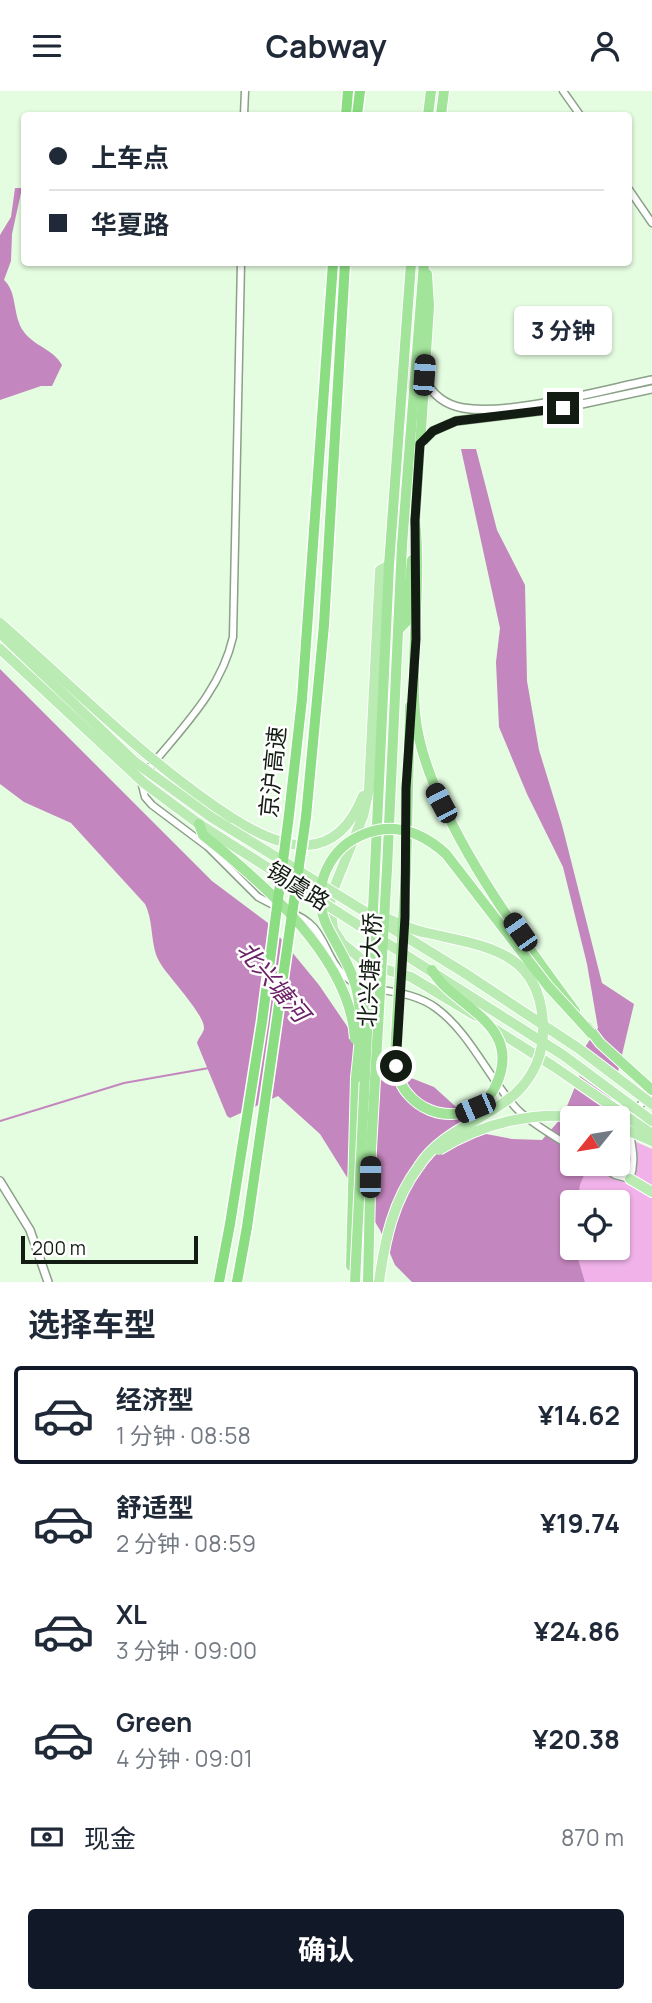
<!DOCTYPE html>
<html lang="zh">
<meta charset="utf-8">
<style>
:root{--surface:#fff;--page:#f2f2f3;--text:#1f2937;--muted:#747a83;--line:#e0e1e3;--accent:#111827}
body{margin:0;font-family:Manrope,"Noto Sans SC",sans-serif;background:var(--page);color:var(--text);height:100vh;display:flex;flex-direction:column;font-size:26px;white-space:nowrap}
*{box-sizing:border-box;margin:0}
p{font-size:23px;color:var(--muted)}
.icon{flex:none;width:38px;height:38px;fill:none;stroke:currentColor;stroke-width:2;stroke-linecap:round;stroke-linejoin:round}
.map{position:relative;height:1191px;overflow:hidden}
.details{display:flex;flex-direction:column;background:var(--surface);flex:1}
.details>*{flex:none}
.top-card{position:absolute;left:21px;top:21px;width:611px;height:154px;border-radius:7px;box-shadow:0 2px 5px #0004;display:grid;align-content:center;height:154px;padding:0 28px;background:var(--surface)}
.needle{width:46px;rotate:240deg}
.fabs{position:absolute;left:560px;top:1015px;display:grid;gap:14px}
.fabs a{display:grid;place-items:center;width:70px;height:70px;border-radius:7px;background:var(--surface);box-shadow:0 2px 5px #0004;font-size:35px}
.scale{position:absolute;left:21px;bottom:18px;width:177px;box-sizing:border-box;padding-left:7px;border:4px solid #131c12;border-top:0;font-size:19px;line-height:24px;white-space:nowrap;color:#131c12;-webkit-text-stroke:5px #fff;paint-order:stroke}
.end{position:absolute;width:32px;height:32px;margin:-16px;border:9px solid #131c12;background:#fff;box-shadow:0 0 0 4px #fff}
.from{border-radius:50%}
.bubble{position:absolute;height:49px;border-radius:7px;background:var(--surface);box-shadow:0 2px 5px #0004;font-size:23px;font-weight:700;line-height:49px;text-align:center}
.car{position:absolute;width:21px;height:42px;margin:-21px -10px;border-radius:9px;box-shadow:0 0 5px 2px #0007;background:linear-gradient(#222 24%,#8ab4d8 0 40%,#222 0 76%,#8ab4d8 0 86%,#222 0)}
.top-card b{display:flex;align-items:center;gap:24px;height:66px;font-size:26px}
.top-card b+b{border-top:2px solid var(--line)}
.top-card i{width:18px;height:18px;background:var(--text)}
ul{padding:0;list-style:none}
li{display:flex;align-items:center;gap:21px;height:98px;margin:0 14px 10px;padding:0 14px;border:4px solid transparent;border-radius:7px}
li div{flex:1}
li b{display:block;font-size:26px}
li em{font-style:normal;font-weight:700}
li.active{border-color:var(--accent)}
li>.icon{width:63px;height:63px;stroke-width:1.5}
h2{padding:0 28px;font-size:32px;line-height:84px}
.pay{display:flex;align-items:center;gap:18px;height:77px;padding:0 28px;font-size:26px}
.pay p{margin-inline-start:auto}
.primary-button{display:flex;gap:14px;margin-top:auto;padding:14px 28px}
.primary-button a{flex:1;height:80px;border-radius:7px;background:var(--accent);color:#fff;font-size:28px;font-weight:700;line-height:80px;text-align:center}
header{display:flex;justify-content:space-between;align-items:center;height:91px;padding:0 28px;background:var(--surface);font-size:32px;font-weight:700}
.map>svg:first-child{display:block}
.green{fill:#f0b2e9}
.water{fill:#c486be}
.pier{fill:#e4fce0}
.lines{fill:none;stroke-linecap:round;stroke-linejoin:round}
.stream{stroke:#c486be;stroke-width:2}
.minor-casing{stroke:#8ba188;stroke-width:9}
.tertiary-casing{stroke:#8ba188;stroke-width:10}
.primary-casing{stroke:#fff;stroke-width:12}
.trunk-casing{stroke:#fff;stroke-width:12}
.motorway-casing{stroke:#fff;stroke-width:13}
.minor{stroke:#fff;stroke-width:6}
.tertiary{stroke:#fff;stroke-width:7}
.primary{stroke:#b9ebb3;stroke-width:10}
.trunk{stroke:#a2e49a;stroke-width:10}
.motorway{stroke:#8add81;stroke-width:10}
.primary-bridge-casing{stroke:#fff;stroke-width:12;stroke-linecap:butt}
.trunk-bridge-casing{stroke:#fff;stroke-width:12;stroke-linecap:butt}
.motorway-bridge-casing{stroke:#fff;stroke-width:13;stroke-linecap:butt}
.primary-bridge{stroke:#b9ebb3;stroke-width:10}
.trunk-bridge{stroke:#a2e49a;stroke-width:10}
.motorway-bridge{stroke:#8add81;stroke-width:10}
.route{stroke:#131c12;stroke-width:9}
.labels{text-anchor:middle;stroke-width:5;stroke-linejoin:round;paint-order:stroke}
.street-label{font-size:23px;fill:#131c12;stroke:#fff}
.water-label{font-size:24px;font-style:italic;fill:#6c2267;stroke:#fff}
</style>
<header><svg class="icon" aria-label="menu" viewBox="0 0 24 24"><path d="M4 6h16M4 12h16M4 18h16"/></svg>Cabway<svg class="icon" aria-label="person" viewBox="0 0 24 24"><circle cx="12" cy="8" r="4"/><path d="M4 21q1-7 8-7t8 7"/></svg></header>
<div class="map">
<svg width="652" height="1191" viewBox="0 0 652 1191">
<rect width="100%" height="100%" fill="#e4fce0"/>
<path class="green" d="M618 1043 652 1058V1191H585L575 1157H618V1111H578L580 1094 589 1073H618Z"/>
<g class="water">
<path d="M15 97H22L12 143 11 170 4 189C18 202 12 225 24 241 34 255 53 258 62 274L52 295H41L0 309V144L11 126Z"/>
<path d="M461 358H476L497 439 525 494 527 590 539 659 562 734 602 892 634 913 607 1027H572V1073H589L580 1094 578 1111H572V1157H575L585 1191H412L395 1174 380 1139 320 1043 278 1005 230 1027 227 1025 197 952C198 947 203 943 204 938 206 924 166 884 159 870 150 853 154 831 145 813L71 732 24 711 0 693V578L212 790 268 832 319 894 351 941 406 985 434 996 486 1043 512 1048 542 1049 563 1025 584 974 585 956 598 937 587 873 563 776 527 703 499 636 496 571 500 537Z"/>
</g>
<path class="pier" d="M581 956 621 984 615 1010 577 983Z"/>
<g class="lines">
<path class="stream" d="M0 1030 124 992 209 977"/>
<defs>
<g id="minor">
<path d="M563 0 580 24"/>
<path d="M244 24 245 0"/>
<path d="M628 97 652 132"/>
<path d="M146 681C180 639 221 600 233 546L241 172"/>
<path d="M141 690 145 706 152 714 208 756 258 806 279 817"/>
<path d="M289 821C328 834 321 864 347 887 366 903 406 895 436 917 470 942 488 986 516 1017 531 1033 554 1044 572 1057"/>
<path d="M597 1073 615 1084 630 1088C643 1050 611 1038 652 1002"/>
</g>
<g id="tertiary">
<path d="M426 289C432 304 446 314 463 317 511 325 603 299 652 289"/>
<path d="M420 353 433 340 456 330 563 317 652 298"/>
<path d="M0 1090 30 1139 48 1191"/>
</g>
<g id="primary">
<path d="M389 474 380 479 369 698 363 725 330 807 333 838 342 852 367 873 411 886 476 925"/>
<path d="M232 727C283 759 335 775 363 705"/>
<path d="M488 934 553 975"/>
<path d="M630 1088 652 1101"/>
<path d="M379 1191C385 1148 393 1110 419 1075"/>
</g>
<g id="trunk">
<path d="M428 24 431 0"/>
<path d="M441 24 444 0"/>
<path d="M415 429C422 493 410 558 415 622 423 715 519 845 575 920"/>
<path d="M415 433 429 215 427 183"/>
<path d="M399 538 406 531 412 469"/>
<path d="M375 777 389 474 411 172"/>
<path d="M387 778 402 454 424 172"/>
<path d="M406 782 410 615"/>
<path d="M587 935 600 952 652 999"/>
<path d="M351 1175 356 987"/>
</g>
<g id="motorway">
<path d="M346 24 348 0"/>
<path d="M357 24 360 0"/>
<path d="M289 724 302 608 333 172"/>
<path d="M306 726 324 534 345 172"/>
<path d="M219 1191 230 1133"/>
<path d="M237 1191 247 1136"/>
</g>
</defs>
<use href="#minor" class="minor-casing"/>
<use href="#tertiary" class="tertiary-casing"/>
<use href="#primary" class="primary-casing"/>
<use href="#trunk" class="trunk-casing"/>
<use href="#motorway" class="motorway-casing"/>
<use href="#minor" class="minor"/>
<use href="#tertiary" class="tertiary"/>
<use href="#primary" class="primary"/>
<use href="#trunk" class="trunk"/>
<use href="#motorway" class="motorway"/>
<defs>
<g id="primary-bridge">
<path d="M0 532C77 599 146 671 232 727"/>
<path d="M0 542 135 671 211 726 463 881 578 957 652 1013"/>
<path d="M0 558 144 692 199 733 563 964 652 1030"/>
<path d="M383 826C396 831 409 838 423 841 481 855 541 857 543 935 544 960 535 984 516 1002 486 1029 442 1039 419 1075"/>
<path d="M553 975 652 1043"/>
<path d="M618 1035 652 1050"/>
<path d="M439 1059C482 1032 536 1019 587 1027"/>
</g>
<g id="trunk-bridge">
<path d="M199 733 203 744C263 792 350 866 355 948"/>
<path d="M406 782 395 963C396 977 398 992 408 1003 432 1032 480 1030 496 994 525 932 451 915 432 879"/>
<path d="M356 987C359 956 364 926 356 896 350 873 336 854 326 833 310 795 330 755 367 742 398 731 424 743 446 763L548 895 591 942"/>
<path d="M355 1191 375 777"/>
<path d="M368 1191 371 1059 387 778"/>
</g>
<g id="motorway-bridge">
<path d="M230 1133 262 931 289 724"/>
<path d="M247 1136 306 726"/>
</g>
</defs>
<use href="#primary-bridge" class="primary-bridge-casing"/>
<use href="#trunk-bridge" class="trunk-bridge-casing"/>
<use href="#motorway-bridge" class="motorway-bridge-casing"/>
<use href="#primary-bridge" class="primary-bridge"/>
<use href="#trunk-bridge" class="trunk-bridge"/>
<use href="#motorway-bridge" class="motorway-bridge"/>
</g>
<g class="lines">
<path class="route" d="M396 975 405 826 406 697 416 548 415 429 420 353 433 340 456 330 563 317"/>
</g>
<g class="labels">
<g class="street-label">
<text transform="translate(273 681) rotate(-84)" y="8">京沪高速</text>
<text transform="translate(298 795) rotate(32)" y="8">锡虞路</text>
<text transform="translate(370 879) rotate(-87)" y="8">北兴塘大桥</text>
</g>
<g class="water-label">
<text transform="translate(273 891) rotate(50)" y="8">北兴塘河</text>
</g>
</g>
</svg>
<div class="fabs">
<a><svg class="needle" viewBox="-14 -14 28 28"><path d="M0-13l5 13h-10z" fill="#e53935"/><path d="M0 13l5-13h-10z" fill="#747a83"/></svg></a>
<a><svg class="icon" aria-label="locate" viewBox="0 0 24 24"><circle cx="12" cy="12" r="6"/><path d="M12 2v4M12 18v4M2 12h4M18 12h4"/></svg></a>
</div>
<div class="scale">200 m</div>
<i class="end from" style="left:396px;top:975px"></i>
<i class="end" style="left:563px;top:317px"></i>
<div class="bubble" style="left:514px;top:215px;width:98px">3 分钟</div>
<i class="car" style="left:424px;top:284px;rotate:4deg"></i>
<i class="car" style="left:441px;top:712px;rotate:332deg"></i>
<i class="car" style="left:520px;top:841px;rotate:325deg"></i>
<i class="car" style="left:475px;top:1017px;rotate:247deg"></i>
<i class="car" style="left:370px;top:1086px;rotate:1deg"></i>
<div class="top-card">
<b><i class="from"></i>上车点</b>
<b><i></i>华夏路</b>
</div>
</div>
<section class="details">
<h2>选择车型</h2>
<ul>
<li class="active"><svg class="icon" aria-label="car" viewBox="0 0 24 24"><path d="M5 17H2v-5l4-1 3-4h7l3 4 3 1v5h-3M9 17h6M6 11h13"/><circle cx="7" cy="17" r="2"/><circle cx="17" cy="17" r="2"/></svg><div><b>经济型</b><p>1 分钟 · 08:58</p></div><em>¥14.62</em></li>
<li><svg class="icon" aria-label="car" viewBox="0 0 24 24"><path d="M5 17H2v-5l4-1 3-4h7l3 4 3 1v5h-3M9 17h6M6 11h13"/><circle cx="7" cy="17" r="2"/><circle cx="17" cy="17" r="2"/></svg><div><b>舒适型</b><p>2 分钟 · 08:59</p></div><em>¥19.74</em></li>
<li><svg class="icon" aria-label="car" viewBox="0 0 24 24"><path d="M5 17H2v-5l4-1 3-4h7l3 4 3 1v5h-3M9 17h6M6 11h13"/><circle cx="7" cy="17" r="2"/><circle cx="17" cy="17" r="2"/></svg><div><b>XL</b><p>3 分钟 · 09:00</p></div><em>¥24.86</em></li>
<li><svg class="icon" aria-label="car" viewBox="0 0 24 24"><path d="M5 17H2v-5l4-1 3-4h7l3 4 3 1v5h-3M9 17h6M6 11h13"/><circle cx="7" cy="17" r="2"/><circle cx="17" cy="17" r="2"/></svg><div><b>Green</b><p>4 分钟 · 09:01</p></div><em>¥20.38</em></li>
</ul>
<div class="pay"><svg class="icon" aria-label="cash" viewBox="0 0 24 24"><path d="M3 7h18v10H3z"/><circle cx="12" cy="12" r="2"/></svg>现金<p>870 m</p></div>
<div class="primary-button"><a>确认</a></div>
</section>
